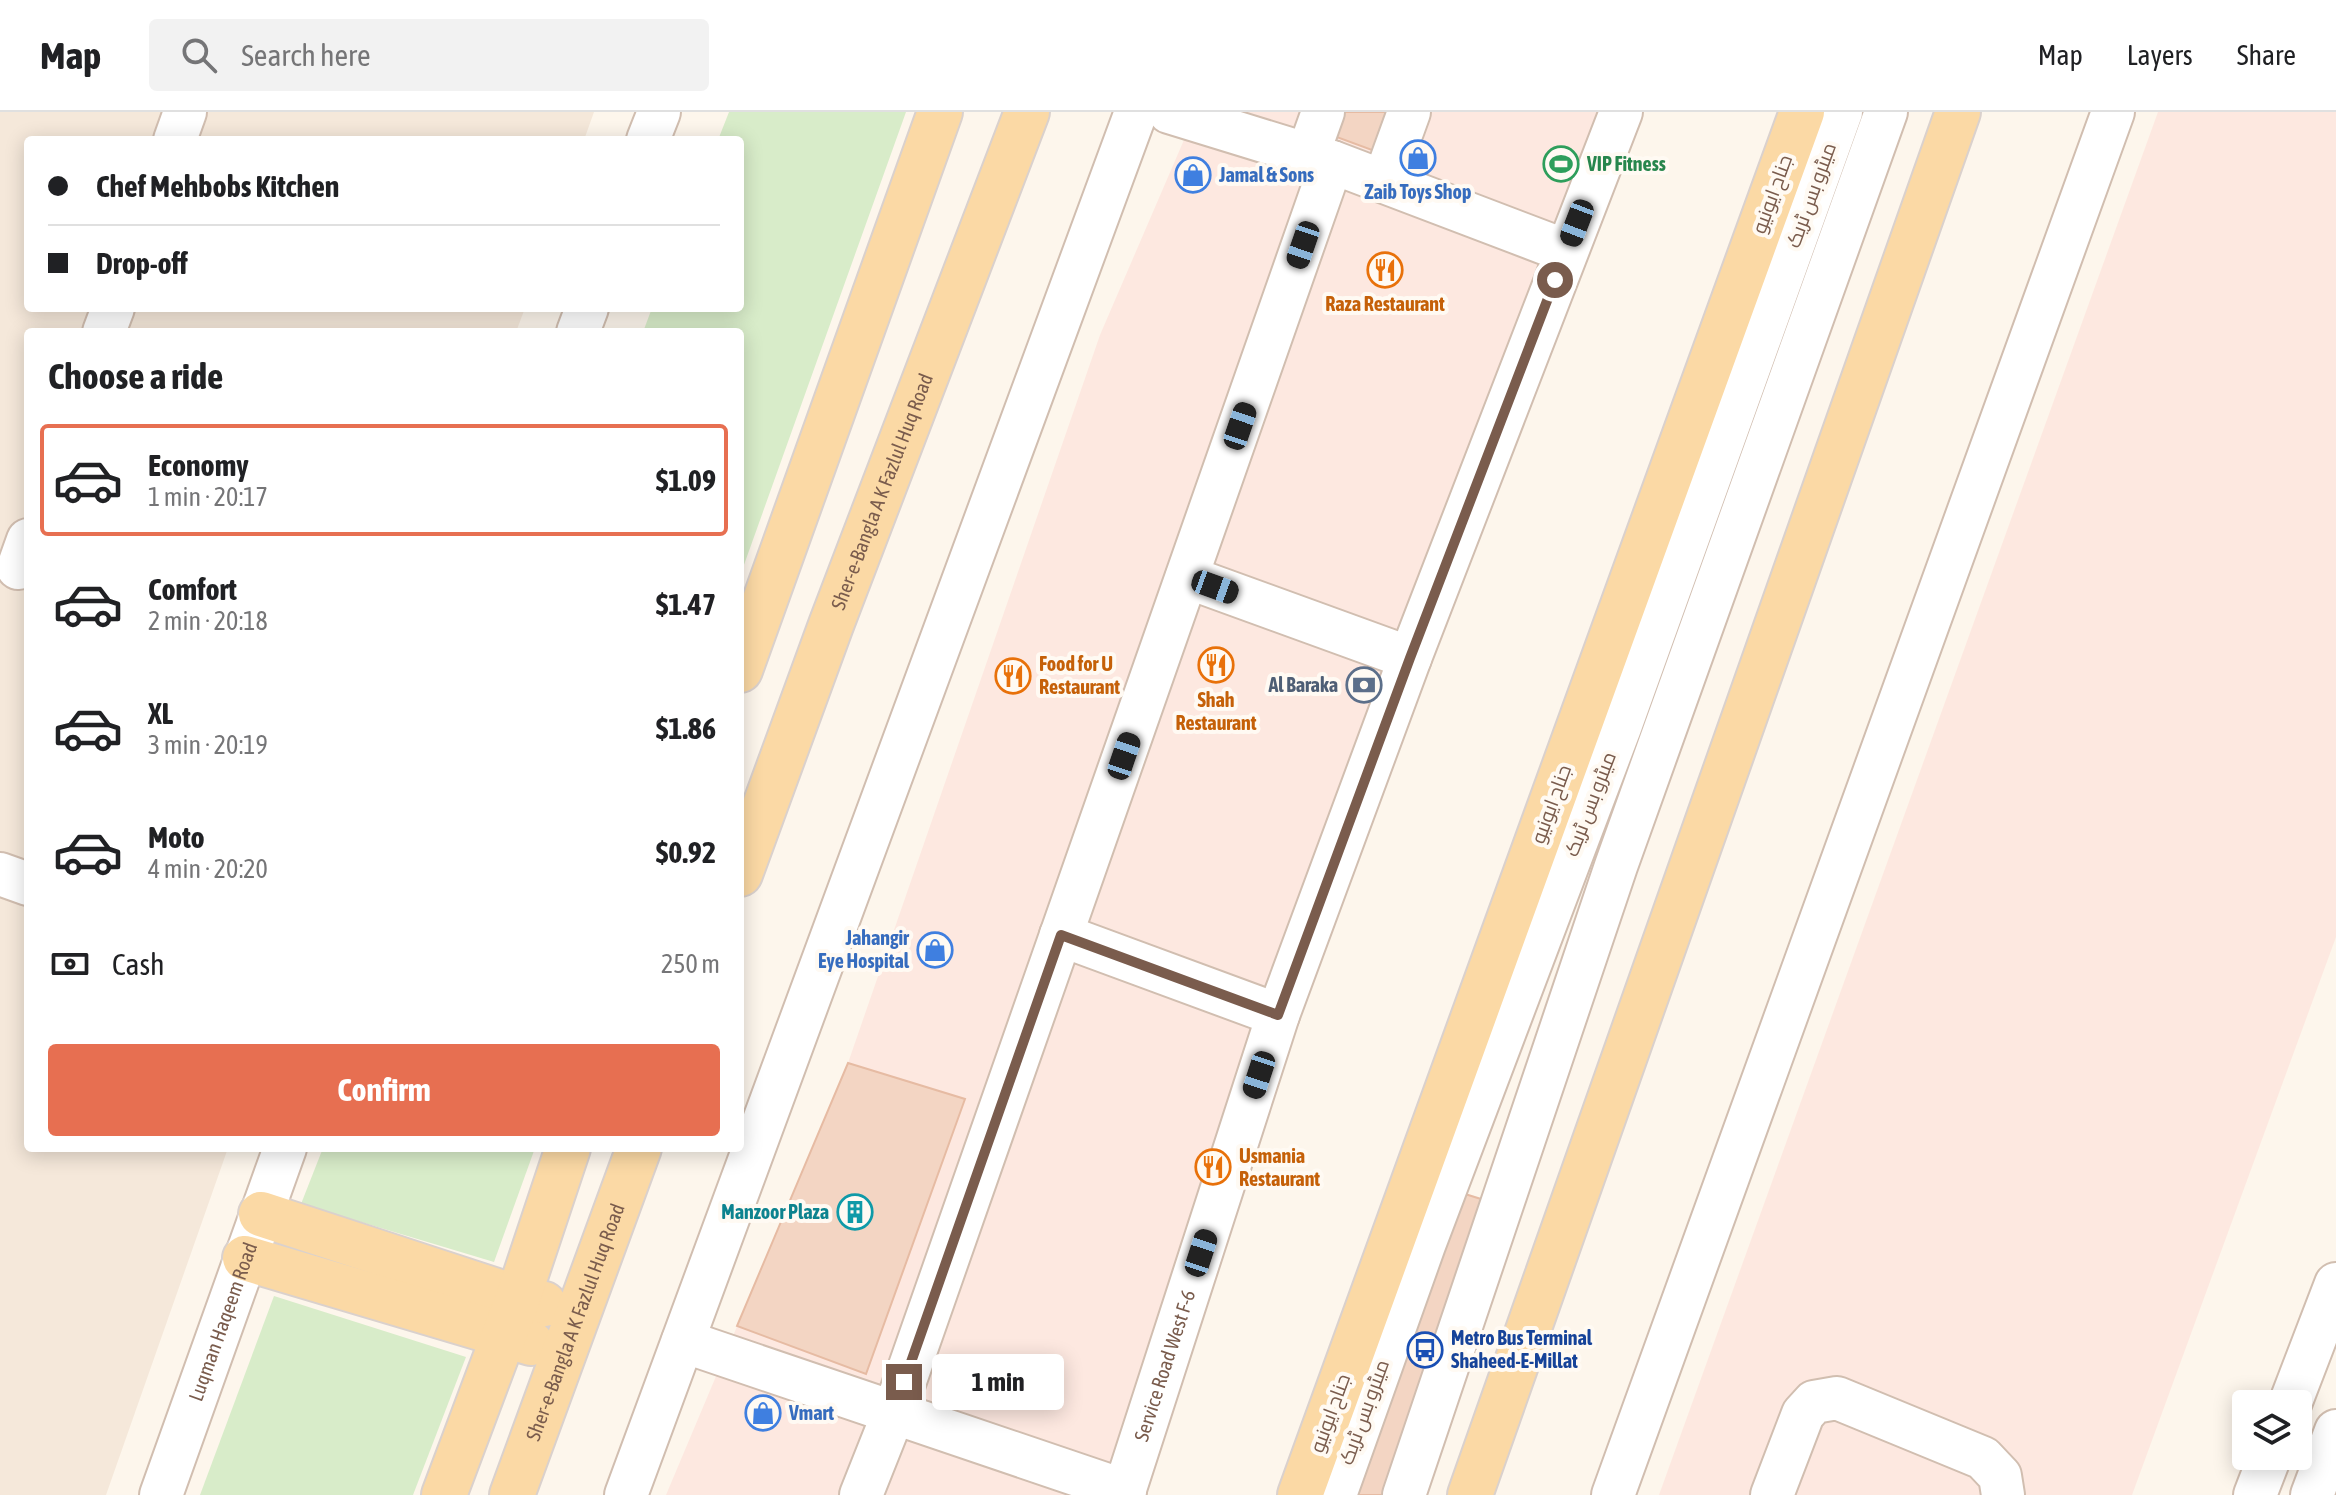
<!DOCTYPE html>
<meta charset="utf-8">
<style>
:root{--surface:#fff;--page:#f2f2f2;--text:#202124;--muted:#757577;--line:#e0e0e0;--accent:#e76f51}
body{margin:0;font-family:"Asap Condensed",Cairo,sans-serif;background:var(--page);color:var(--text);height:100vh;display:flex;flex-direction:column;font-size:30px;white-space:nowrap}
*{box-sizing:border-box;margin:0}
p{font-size:26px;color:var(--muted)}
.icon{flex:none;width:44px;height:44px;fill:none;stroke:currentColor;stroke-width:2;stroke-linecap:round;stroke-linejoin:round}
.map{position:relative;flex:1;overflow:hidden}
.details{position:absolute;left:24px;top:216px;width:720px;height:824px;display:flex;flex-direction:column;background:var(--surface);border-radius:8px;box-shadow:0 4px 20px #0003}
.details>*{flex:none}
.guide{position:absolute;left:24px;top:24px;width:720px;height:176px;border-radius:8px;box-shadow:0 4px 20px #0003;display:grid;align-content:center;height:176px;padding:0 24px;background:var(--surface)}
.fabs{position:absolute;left:2232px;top:1278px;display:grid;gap:16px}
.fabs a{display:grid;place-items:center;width:80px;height:80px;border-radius:8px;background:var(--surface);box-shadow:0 4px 20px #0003;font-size:40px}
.end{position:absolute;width:36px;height:36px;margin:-18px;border:10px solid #7a5c4d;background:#fff;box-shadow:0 0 0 4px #fff}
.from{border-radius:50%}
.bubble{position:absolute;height:56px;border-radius:8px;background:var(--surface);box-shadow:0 4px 20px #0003;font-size:26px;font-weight:700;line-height:56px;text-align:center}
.car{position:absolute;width:24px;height:48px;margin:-24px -12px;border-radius:10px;box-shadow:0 0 6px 2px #0007;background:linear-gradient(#222 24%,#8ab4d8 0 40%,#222 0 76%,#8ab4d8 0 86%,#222 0)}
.guide b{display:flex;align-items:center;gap:28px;height:76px;font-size:30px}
.guide b+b{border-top:2px solid var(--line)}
.guide i{width:20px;height:20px;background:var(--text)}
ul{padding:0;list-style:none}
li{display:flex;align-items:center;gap:24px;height:112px;margin:0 16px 12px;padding:0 8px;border:4px solid transparent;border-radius:8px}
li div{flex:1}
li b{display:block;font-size:30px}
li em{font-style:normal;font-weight:700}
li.on{border-color:var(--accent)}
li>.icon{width:72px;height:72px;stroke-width:1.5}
h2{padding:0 24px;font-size:36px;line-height:96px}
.pay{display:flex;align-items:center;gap:20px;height:88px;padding:0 24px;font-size:30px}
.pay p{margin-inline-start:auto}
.button{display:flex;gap:16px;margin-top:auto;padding:16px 24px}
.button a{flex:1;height:92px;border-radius:8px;background:var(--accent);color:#fff;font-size:32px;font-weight:700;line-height:92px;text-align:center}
header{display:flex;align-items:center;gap:48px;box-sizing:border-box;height:112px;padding:0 40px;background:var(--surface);border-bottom:2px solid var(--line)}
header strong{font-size:38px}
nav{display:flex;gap:44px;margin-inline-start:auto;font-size:28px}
.search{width:560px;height:72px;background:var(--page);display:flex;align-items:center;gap:20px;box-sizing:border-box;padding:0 28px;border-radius:8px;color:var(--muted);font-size:30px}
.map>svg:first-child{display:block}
.residential{fill:#f5e8da}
.commercial{fill:#fde8e0}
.green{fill:#d8ecc9}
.building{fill:#f3d5c3;stroke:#e6bba3;stroke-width:2}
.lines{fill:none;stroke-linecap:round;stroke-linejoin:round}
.minor-casing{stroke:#d1beb0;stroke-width:46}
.major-casing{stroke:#dad1cd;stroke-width:48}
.minor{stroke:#fff;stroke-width:42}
.major{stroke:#fbd9a5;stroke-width:44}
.route{stroke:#7a5c4d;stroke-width:10}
.labels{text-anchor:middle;stroke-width:8;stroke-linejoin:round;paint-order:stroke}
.leisure-label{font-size:20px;font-weight:bold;fill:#27864d;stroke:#fffaf3;text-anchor:start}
.shop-label{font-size:20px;font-weight:bold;fill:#366cbe;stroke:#fffaf3;text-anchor:start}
.street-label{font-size:20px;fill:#7a5c4d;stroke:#fffaf3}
.food-label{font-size:20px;font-weight:bold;fill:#c56008;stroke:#fffaf3}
.service-label{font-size:20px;font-weight:bold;fill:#4e5e75;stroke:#fffaf3;text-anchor:end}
.culture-label{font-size:20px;font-weight:bold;fill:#0d838f;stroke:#fffaf3;text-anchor:end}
.transit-label{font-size:20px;font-weight:bold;fill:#164399;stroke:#fffaf3;text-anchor:start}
</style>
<header>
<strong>Map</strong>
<div class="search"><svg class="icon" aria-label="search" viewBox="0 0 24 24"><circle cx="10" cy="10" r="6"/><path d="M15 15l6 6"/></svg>Search here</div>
<nav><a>Map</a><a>Layers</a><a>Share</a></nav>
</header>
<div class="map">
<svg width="2336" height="1383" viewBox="0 0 2336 1383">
<rect width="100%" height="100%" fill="#fdf6ec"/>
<path class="residential" d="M0 0H594L584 28H28V196H525L516 220H28V1036H228L106 1383H0Z"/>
<g class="commercial">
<path d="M1196 0H1632L1098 1383H666L848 951 1100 223Z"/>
<path d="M2158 0H2336V825L2132 1383H1659Z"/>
</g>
<g class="green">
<path d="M729 0H906L740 464V220H643L652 196H740V28H718Z"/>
<path d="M323 1036H535L494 1150 301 1092Z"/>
<path d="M274 1184 466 1245 413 1383H200Z"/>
</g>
<g class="building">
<path d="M1331 0H1395L1380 41 1323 20Z"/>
<path d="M848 951 965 987 866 1262 737 1214Z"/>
<path d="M1465 1082 1497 1092 1391 1383H1353Z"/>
</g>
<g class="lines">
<defs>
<g id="minor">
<path d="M1169 0 1332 50 1566 139"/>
<path d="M175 28 185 0"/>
<path d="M648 28 659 0"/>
<path d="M1308 42 1323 0"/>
<path d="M1384 69 1409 0"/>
<path d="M104 220 113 196"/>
<path d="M578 220 587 196"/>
<path d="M18 456 28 428"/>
<path d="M1187 465 1410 546"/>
<path d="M0 762 28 772"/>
<path d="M1061 823 1278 903"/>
<path d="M683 1229 1125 1379"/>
<path d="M2290 1292 2336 1172"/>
<path id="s1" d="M161 1383 285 1036"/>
<path d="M626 1383 1136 0"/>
<path d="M861 1383 894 1300 1332 50"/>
<path id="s2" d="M1123 1383 1278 903 1410 546 1621 0"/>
<path d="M1335 1383 1424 1133 1620 615 1841 0"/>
<path d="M1404 1383 1616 754 1886 0"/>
<path d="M1613 1383 2113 0"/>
<path d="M1772 1383 1803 1302 1814 1290 1837 1286 1983 1346 2000 1364 2003 1383"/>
<path d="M2255 1383 2270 1344"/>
<path d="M2312 1383 2336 1319"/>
</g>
<g id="major">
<path d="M740 558 940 0"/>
<path id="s3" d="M740 762 831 513 1027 0"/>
<path d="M261 1102 518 1186 544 1192"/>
<path d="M245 1146 531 1231"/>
<path d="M444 1383 518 1186 568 1036"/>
<path id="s4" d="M512 1383 639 1036"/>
<path d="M1300 1383 1802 0"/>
<path d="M1470 1383 1958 0"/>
</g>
</defs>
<use href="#minor" class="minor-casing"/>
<use href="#major" class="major-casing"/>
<use href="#minor" class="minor"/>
<use href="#major" class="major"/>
</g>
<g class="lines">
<path class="route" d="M904 1270 1061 823 1278 903 1410 546 1555 168"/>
</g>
<defs>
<symbol id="shop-ring" viewBox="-11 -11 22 22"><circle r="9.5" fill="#fffaf3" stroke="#3f7fe0" stroke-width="1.5"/><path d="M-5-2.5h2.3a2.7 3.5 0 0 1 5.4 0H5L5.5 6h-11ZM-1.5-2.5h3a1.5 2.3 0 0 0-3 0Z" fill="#3f7fe0"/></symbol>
<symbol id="stadium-ring" viewBox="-11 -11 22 22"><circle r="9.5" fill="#fffaf3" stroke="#2e9e5b" stroke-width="1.5"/><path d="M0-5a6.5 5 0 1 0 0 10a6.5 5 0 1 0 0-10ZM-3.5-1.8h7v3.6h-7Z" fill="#2e9e5b"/></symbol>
<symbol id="restaurant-ring" viewBox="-11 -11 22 22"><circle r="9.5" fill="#fffaf3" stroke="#e8710a" stroke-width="1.5"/><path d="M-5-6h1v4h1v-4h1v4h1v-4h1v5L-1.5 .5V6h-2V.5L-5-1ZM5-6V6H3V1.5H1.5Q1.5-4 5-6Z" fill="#e8710a"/></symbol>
<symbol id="bank-ring" viewBox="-11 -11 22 22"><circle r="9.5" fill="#fffaf3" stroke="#5c6f8a" stroke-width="1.5"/><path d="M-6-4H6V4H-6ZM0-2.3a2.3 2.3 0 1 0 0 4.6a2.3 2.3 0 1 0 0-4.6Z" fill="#5c6f8a"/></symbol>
<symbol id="building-ring" viewBox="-11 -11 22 22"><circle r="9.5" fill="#fffaf3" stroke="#0f9aa8" stroke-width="1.5"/><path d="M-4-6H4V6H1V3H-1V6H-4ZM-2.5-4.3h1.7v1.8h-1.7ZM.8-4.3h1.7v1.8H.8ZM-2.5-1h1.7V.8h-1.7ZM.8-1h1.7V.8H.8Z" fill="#0f9aa8"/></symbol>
<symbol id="bus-ring" viewBox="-11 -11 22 22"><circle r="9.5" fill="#fffaf3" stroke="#1a4fb4" stroke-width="1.5"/><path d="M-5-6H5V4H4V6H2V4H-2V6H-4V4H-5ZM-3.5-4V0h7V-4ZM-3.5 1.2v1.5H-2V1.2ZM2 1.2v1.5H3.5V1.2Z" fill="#1a4fb4"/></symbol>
</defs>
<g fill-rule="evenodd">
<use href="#shop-ring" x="1398" y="26" width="40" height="40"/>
<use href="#stadium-ring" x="1541" y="32" width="40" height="40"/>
<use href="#shop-ring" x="1173" y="43" width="40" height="40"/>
<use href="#restaurant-ring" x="1365" y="138" width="40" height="40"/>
<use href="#restaurant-ring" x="1196" y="533" width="40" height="40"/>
<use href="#restaurant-ring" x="993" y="544" width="40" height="40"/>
<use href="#bank-ring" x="1344" y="553" width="40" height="40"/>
<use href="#shop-ring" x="915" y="818" width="40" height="40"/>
<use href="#restaurant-ring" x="1193" y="1035" width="40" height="40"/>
<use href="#building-ring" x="835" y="1080" width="40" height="40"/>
<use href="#bus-ring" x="1405" y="1218" width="40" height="40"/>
<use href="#shop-ring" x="743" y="1281" width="40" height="40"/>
</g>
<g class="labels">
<g class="leisure-label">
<text x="1587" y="59">VIP Fitness</text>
</g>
<g class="shop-label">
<text x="1219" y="70">Jamal &amp; Sons</text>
<text x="1418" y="87" text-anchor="middle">Zaib Toys Shop</text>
<text x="909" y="833" text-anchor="end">Jahangir<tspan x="909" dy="23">Eye Hospital</tspan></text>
<text x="789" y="1308">Vmart</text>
</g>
<g class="street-label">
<text transform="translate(1772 82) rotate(-70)" y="7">جناح ایونیو</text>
<text transform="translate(1811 83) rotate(-70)" y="7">میٹرو بس ٹریک</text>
<text dy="7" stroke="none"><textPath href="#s3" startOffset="408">Sher-e-Bangla A K Fazlul Huq Road</textPath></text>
<text transform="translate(1551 692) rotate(-70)" y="7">جناح ایونیو</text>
<text transform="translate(1590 692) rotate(-69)" y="7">میٹرو بس ٹریک</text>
<text dy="7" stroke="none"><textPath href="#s1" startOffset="184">Luqman Haqeem Road</textPath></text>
<text dy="7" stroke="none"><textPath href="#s4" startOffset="184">Sher-e-Bangla A K Fazlul Huq Road</textPath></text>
<text dy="7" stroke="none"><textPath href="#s2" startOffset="136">Service Road West F-6</textPath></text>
<text transform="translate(1364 1300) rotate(-70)" y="7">میٹرو بس ٹریک</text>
<text transform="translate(1330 1301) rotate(-70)" y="7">جناح ایونیو</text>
</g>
<g class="food-label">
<text x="1385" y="199">Raza Restaurant</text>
<text x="1039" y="559" text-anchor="start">Food for U<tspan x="1039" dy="23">Restaurant</tspan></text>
<text x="1216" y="595">Shah<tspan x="1216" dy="23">Restaurant</tspan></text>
<text x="1239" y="1051" text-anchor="start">Usmania<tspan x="1239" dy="23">Restaurant</tspan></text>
</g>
<g class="service-label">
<text x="1338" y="580">Al Baraka</text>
</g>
<g class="culture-label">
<text x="829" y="1107">Manzoor Plaza</text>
</g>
<g class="transit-label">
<text x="1451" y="1233">Metro Bus Terminal<tspan x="1451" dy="23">Shaheed-E-Millat</tspan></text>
</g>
</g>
</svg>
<div class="fabs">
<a><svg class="icon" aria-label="layers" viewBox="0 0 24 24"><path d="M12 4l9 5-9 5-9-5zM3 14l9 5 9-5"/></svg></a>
</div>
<i class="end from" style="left:1555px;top:168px"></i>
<i class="end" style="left:904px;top:1270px"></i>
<div class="bubble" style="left:932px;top:1242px;width:132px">1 min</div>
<i class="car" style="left:1577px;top:111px;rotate:201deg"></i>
<i class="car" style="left:1303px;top:133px;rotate:199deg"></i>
<i class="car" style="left:1240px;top:314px;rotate:19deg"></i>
<i class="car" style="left:1215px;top:475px;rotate:110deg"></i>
<i class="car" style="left:1124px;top:644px;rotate:19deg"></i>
<i class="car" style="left:1259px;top:963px;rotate:198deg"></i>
<i class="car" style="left:1201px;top:1141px;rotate:18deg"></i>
<div class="guide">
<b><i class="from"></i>Chef Mehbobs Kitchen</b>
<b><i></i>Drop-off</b>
</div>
<section class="details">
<h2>Choose a ride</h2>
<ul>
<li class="on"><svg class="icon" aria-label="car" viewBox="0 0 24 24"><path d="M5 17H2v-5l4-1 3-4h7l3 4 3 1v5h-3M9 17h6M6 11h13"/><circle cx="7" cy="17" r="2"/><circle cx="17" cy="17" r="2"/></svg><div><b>Economy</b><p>1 min · 20:17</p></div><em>$1.09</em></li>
<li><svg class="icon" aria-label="car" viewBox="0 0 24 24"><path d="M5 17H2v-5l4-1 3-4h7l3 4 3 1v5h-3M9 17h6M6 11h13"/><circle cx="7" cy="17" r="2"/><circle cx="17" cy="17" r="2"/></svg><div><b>Comfort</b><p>2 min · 20:18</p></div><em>$1.47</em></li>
<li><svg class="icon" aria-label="car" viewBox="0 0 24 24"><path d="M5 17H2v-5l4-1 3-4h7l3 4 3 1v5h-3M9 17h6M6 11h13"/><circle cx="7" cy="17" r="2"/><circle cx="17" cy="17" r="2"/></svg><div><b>XL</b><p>3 min · 20:19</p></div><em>$1.86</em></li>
<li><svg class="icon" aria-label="car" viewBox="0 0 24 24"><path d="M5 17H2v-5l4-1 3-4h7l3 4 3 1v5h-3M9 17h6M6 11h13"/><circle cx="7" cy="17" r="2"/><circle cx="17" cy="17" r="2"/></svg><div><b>Moto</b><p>4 min · 20:20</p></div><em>$0.92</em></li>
</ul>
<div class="pay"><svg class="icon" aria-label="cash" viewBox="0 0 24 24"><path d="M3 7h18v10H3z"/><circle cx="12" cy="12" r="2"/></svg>Cash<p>250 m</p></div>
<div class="button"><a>Confirm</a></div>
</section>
</div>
